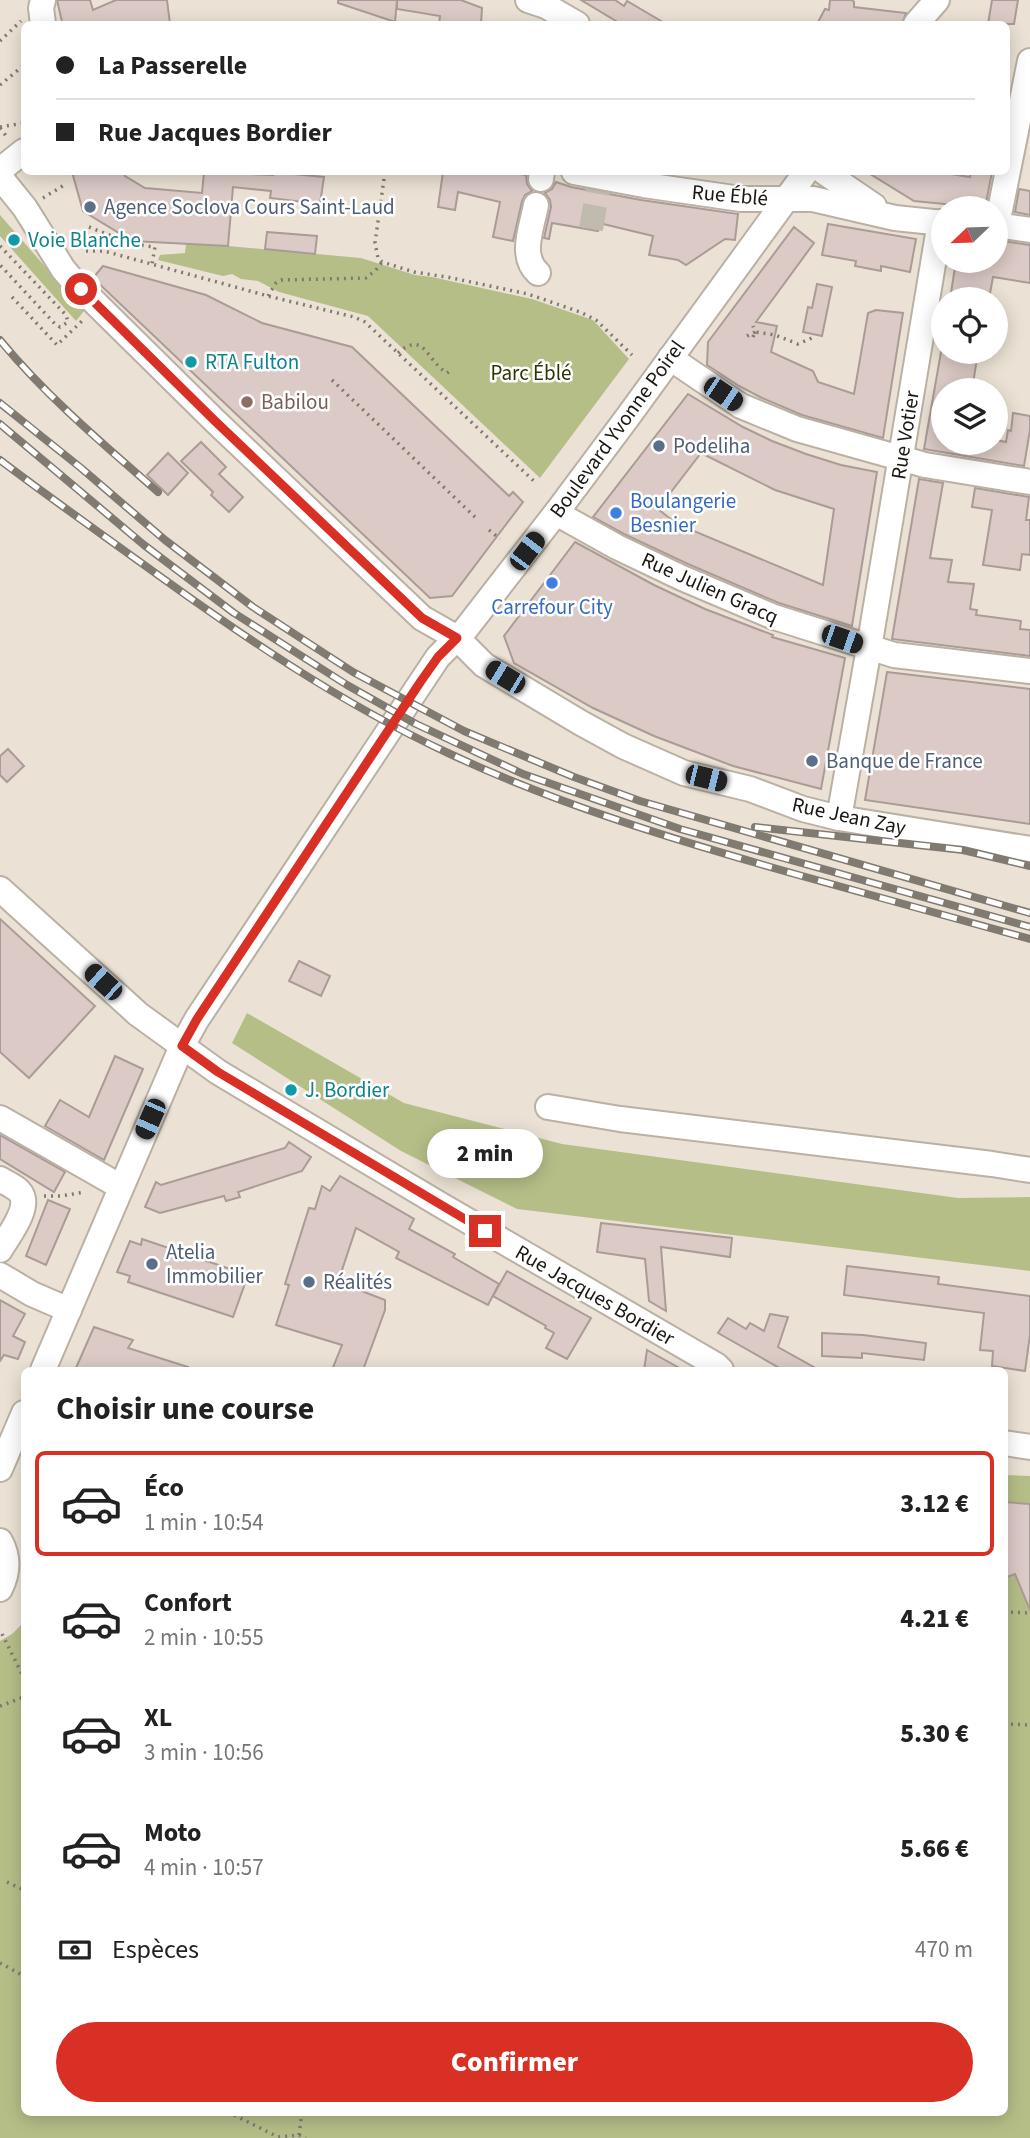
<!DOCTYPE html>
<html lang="fr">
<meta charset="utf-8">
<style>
:root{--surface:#fff;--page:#f2f2f2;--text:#222;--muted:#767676;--line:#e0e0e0;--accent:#d93025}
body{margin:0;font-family:"Source Sans 3",sans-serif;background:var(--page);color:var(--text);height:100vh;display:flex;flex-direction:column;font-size:26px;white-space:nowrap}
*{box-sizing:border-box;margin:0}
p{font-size:23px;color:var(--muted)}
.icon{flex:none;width:38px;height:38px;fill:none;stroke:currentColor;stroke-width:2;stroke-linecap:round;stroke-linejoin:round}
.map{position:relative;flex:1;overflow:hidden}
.drawer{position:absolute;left:21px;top:1367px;width:987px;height:749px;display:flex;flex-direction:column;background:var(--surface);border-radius:10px;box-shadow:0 4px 18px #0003}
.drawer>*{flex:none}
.guide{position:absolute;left:21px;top:21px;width:989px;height:154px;border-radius:10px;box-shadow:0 4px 18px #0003;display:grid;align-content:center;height:154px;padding:0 35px;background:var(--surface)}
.needle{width:46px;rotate:247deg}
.controls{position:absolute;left:931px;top:196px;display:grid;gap:14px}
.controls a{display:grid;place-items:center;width:77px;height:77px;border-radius:50%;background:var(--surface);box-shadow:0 4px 18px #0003;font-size:35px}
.end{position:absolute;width:32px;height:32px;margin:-16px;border:9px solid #d93025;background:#fff;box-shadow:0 0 0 4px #fff}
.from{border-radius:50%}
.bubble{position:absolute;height:49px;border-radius:24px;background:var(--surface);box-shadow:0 4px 18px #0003;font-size:23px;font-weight:800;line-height:49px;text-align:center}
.car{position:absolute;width:21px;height:42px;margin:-21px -10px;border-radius:9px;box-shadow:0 0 5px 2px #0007;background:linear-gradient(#222 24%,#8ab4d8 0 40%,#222 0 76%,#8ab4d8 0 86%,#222 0)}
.guide b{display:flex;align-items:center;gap:24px;height:66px;font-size:26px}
.guide b+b{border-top:2px solid var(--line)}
.guide i{width:18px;height:18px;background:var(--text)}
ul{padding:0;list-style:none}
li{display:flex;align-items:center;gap:21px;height:105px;margin:0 14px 10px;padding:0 21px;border:4px solid transparent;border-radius:10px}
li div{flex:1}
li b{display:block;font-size:26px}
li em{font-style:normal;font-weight:800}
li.on{border-color:var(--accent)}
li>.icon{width:63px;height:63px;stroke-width:1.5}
h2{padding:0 35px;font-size:32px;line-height:84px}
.pay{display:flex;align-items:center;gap:18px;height:77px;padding:0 35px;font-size:26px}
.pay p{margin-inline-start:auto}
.action{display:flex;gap:14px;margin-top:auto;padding:14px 35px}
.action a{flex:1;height:80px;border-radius:42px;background:var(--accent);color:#fff;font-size:28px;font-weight:800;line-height:80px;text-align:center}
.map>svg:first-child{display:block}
.green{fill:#b6be88}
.building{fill:#dbcac5;stroke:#ab9b96;stroke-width:2;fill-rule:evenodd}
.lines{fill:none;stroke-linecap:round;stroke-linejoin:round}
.minor-tunnel{stroke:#c1baae;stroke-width:24;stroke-dasharray:24 12;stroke-linecap:butt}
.minor-casing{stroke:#bab1a4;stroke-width:28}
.path{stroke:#7f7970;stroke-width:3.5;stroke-dasharray:2 5;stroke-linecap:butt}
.minor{stroke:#fff;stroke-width:24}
.rail-casing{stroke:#807a71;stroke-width:8}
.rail{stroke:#fff;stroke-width:5;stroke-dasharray:16;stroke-linecap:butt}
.route{stroke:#d93025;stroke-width:9}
.service-dot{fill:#5c6f8a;stroke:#fff;stroke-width:2.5}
.culture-dot{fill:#0f9aa8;stroke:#fff;stroke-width:2.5}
.education-dot{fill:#8d6e63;stroke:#fff;stroke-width:2.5}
.shop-dot{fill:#3f7fe0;stroke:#fff;stroke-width:2.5}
.labels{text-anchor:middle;stroke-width:5;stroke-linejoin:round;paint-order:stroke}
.street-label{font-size:21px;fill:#1b1813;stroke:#fff}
.service-label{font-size:21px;fill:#4e5e75;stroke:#fff;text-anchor:start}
.culture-label{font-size:21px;fill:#0d838f;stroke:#fff;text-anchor:start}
.park-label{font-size:21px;fill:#303500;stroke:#fff}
.education-label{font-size:21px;fill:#785e54;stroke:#fff;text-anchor:start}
.shop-label{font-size:21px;fill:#366cbe;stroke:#fff;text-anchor:start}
</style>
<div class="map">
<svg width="1030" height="2138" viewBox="0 0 1030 2138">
<rect width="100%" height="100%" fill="#ebe2d5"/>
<g class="green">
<path d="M0 215 84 311 76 321 0 236Z"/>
<path d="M186 244 228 246 361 258 415 275 432 277 532 299 593 320 629 359 540 478 368 316 279 292 258 281 241 279 232 274 223 276 158 260 160 255 185 253Z"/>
<path d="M247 1013 404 1103 562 1144 958 1198 1030 1197V1271L517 1209 401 1151 232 1043Z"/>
<path d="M1004 1475 1030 1476V2138H0V1641L12 1634 24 1622V2112H1004Z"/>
</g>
<g class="building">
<path d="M57 0H90L93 10 116 0H167L170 24H58L62 22Z"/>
<path d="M338 0H397L395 22 338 3Z"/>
<path d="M397 0H461L482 8 481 24H439L440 16 397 9Z"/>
<path d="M581 0H615L624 6 627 1 666 24H621Z"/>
<path d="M830 0H852L854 2V7L906 13 902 24H817L825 9 829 10Z"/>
<path d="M992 0H1018L1014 24H988Z"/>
<path d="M72 172H123L125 176 145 188 202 193 204 172 273 175V172L324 177 320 204 270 198 271 191 233 187 228 246 132 241 83 211Z"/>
<path d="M443 172H509L526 175 527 184 532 191 525 195 522 201 513 241 493 237 500 202 458 192 455 210 438 207Z"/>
<path d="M867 172H939L970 177 971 172H992L985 208 914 201Z"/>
<path d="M556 182 571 187 641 200 738 214 735 240 725 239 686 265 678 260 649 255 653 236 599 223 598 231 552 223 549 239 544 238 551 207 550 200 545 193 552 189Z"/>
<path d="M1019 189 1030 191V215L1015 212Z"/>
<path d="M828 224 916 239 910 272 881 266V271L855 266 856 261 822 255Z"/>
<path d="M794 227 814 243 756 322 777 326 771 352 813 371 818 382 854 394 868 313 876 310 903 313 883 438 802 415 762 398 739 386 707 365 708 342Z"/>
<path d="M267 232 317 236 315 254 265 249Z"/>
<path d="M996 240 1030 245V283L993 277 989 299H950L956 261H996Z"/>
<path d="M103 266 206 295 262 323 352 347 509 496 513 492 523 502 452 596 430 598 93 278Z"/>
<path d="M817 284 832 287 822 336 803 332 808 307 812 308Z"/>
<path d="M941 352H978L972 390H943V443H996V440L1006 442 1008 430 1011 431 1013 413 1030 416V430L1024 466 924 449Z"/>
<path d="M688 394 743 427 772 441 806 454 841 465 877 472 852 626 779 603 688 564 624 534 593 517ZM701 453 775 490 834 509 823 585 677 524 658 509Z"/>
<path d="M201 442 226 467 219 474 243 497 229 512 211 495 213 492 181 461Z"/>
<path d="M168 453 188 473 168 495 147 475Z"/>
<path d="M919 479 943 483 930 558 952 560 948 582 974 584 970 609 977 610 976 615 1021 621 1020 629 1030 630V656L892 639Z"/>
<path d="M975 488 1029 497 1026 520H1030V555L1022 554 1020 570 983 565 992 510 972 507Z"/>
<path d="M575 542 654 585 705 609 773 635 772 637 845 658 821 789 733 766 654 736 593 708 514 663 504 636Z"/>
<path d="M887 672 1030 689V824L865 800Z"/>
<path d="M8 749 24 766 7 782 0 775V756Z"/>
<path d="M0 919 95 1006 29 1078 0 1052Z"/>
<path d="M299 961 330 976 321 996 289 981Z"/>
<path d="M115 1056 143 1069 104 1160 45 1126 60 1100 89 1117Z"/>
<path d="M0 1135 65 1172 54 1192 0 1159Z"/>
<path d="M289 1142 311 1157 302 1171 238 1192 240 1197 226 1201 224 1196 160 1213 145 1207 156 1182 161 1185 285 1148Z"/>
<path d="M340 1176 414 1219 409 1229 455 1254 453 1257 499 1284 488 1305 396 1258 399 1252 356 1228 338 1282 385 1300V1310L363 1370H332L342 1345 276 1325 289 1285 285 1284 309 1208 315 1209 322 1186 330 1191Z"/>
<path d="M48 1200 70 1209 46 1265 26 1256Z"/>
<path d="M601 1223 732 1238 730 1257 661 1247 666 1311 649 1301 645 1259 597 1252Z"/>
<path d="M142 1239 248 1275 233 1317 128 1282 130 1276 117 1272 130 1241 141 1245Z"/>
<path d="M847 1266 939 1277 938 1284 1030 1296V1335L1025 1371 992 1366 993 1351 980 1350 984 1313 844 1295Z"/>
<path d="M507 1271 591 1318 567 1359 546 1348 554 1333 545 1328 546 1326 493 1296Z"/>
<path d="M0 1300 25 1314 13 1336 25 1342 18 1359 4 1355 0 1361Z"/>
<path d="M770 1314 788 1317 778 1347 819 1370H783L718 1333 728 1318 746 1329 750 1323 764 1331Z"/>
<path d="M94 1327 133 1340 128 1348 188 1367V1370H75Z"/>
<path d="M822 1333 863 1335 926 1343 924 1360 862 1353V1358L822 1356Z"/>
<path d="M647 1350 683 1370H644Z"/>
<path d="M1004 1502 1030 1504V1610L1015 1574 1004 1578Z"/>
</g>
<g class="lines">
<path class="minor-tunnel" d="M591 229 598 189"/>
<defs>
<g id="minor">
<path d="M43 0 41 8 43 24"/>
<path d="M528 0 546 6 577 24"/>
<path d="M916 24 937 0"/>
<path d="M0 170 24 151"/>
<path d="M574 172 644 185 741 199H813L895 218 943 223"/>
<path d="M824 172 874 206"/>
<path d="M0 177 25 208 63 269 74 282 215 421 422 618 457 638 484 665 581 723 623 746 684 773 750 789 803 809 839 818 1030 849"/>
<path d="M541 179 542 172"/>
<path d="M536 205C532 227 519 256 538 273"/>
<path d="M996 225 1030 230"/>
<path d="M997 225 1030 61"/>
<path d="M670 358 741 406 797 429 925 465 1030 482"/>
<path d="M556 513 617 547 682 578 774 617 894 655 1030 671"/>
<path d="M839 818 869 648 940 222"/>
<path d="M0 889 138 1014 218 1072 439 1204 716 1365 721 1370"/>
<path d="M548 1107 620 1119 992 1164 1030 1170"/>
<path d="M0 1118 121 1187"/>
<path d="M0 1179C6 1183 14 1186 19 1191 33 1206 8 1236 0 1250"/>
<path d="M0 1275 32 1294 69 1310"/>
<path d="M43 1370 182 1046 197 1019 438 657 465 630 556 513 627 418 806 172"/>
<path d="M1004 1443 1030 1447"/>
<path d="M0 1469 24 1413"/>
<path d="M0 1541C9 1557 8 1573 0 1589"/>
</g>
</defs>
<use href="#minor" class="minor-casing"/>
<g class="path">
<path d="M0 41 21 21"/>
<path d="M0 85 24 65"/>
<path d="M0 127 24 123"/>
<path d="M0 128 7 137"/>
<path d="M385 172 375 243 378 258 382 262 414 272 447 277 528 294 580 312 596 320 632 355"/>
<path d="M43 198 66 184"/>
<path d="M89 227 132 244 155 247 152 264"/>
<path d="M0 246 66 315 68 322 60 327 56 325 0 265"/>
<path d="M86 251H104L268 296 354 317 365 322 536 483"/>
<path d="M268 296 276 283 281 280 366 278 376 270 382 262"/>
<path d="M12 297 57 345 83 320"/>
<path d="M747 336 755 332 753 326"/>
<path d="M753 337 755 332 775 335 798 344 812 338 813 334"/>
<path d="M398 353C424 330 426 360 447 373L450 371"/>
<path d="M332 380 476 518"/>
<path d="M489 530 500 539"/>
<path d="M44 1196H61L85 1192"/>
<path d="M1004 1612 1030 1613"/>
<path d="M2 1634 24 1678"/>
<path d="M0 1706 24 1697"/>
<path d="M1004 1724 1030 1725"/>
<path d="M7 1882 24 1890"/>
<path d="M0 1963 24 1976"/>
<path d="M228 2112 278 2137 299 2135 306 2138"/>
<path d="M299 2135 302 2112"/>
</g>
<use href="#minor" class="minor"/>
<defs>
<g id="rail">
<path d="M0 340C46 396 103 444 158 492"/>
<path d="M0 403 81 468 165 540 253 607 353 672 464 731 574 777 640 801 1030 913"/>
<path d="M0 424 144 545 234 613 347 685 416 724 523 774 680 829 1030 927"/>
<path d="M0 460C46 495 93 528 140 562 238 633 338 702 448 753 561 806 682 842 802 876 878 897 954 918 1030 939"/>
<path d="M755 827 963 850 1030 866"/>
</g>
</defs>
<use href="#rail" class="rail-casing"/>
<use href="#rail" class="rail"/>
</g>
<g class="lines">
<path class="route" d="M81 289 215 421 422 618 457 638 438 657 421 681 197 1019 182 1046 218 1072 485 1231"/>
</g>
<g class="service-dot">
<circle cx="90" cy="207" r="7"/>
<circle cx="659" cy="446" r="7"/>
<circle cx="812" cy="761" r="7"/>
<circle cx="152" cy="1264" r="7"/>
<circle cx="309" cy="1282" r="7"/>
</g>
<g class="culture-dot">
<circle cx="14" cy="240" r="7"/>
<circle cx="191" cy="362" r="7"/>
<circle cx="291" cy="1090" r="7"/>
</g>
<circle class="education-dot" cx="247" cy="402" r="7"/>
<g class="shop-dot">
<circle cx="616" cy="513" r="7"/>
<circle cx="552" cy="583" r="7"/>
</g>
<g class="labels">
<g class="street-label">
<text transform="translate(730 195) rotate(5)" y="7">Rue Éblé</text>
<text transform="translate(617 429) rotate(-54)" y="7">Boulevard Yvonne Poirel</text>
<text transform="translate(905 435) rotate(-81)" y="7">Rue Votier</text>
<text transform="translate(710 588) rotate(24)" y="7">Rue Julien Gracq</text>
<text transform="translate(849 816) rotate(12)" y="7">Rue Jean Zay</text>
<text transform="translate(595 1295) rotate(30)" y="7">Rue Jacques Bordier</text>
</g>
<g class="service-label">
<text x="104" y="214">Agence Soclova Cours Saint-Laud</text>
<text x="673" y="453">Podeliha</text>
<text x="826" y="768">Banque de France</text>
<text x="166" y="1259">Atelia<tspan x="166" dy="24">Immobilier</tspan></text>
<text x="323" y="1289">Réalités</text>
</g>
<g class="culture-label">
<text x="28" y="247">Voie Blanche</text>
<text x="205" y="369">RTA Fulton</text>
<text x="305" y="1097">J. Bordier</text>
</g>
<g class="park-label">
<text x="531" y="380">Parc Éblé</text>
</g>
<g class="education-label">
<text x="261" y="409">Babilou</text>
</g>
<g class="shop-label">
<text x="630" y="508">Boulangerie<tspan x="630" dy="24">Besnier</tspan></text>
<text x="552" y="614" text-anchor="middle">Carrefour City</text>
</g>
</g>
</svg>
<div class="controls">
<a><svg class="needle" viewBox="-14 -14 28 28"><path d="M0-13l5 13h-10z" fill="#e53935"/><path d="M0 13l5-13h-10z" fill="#767676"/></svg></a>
<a><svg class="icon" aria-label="locate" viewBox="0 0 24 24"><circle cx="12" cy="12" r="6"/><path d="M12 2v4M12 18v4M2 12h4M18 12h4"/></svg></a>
<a><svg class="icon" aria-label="layers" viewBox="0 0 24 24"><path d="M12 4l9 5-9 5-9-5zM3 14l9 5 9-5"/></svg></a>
</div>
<i class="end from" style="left:81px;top:289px"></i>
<i class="end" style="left:485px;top:1231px"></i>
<div class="bubble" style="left:427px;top:1129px;width:116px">2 min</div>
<i class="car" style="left:723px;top:394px;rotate:124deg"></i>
<i class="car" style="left:527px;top:551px;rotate:37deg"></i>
<i class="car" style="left:842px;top:639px;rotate:109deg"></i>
<i class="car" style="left:505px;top:677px;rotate:301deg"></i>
<i class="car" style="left:706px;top:778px;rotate:104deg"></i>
<i class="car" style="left:103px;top:982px;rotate:312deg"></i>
<i class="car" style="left:150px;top:1119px;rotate:204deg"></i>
<div class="guide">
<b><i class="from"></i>La Passerelle</b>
<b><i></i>Rue Jacques Bordier</b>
</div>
<section class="drawer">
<h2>Choisir une course</h2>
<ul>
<li class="on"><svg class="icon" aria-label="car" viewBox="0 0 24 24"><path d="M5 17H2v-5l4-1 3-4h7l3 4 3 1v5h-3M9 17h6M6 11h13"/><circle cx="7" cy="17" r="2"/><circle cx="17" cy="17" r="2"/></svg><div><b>Éco</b><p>1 min · 10:54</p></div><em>3.12 €</em></li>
<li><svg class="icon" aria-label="car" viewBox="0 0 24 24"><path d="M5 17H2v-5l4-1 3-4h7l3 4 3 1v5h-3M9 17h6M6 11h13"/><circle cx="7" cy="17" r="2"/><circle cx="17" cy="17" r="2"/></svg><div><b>Confort</b><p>2 min · 10:55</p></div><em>4.21 €</em></li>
<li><svg class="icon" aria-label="car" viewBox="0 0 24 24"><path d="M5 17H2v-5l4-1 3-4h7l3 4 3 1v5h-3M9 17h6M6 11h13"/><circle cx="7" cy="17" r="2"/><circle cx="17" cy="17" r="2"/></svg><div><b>XL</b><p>3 min · 10:56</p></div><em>5.30 €</em></li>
<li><svg class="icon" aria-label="car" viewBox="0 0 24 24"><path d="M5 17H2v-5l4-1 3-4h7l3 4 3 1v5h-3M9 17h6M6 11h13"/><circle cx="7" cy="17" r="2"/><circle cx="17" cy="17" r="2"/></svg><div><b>Moto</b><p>4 min · 10:57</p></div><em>5.66 €</em></li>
</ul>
<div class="pay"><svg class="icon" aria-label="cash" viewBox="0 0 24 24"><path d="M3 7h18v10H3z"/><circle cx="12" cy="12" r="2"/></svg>Espèces<p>470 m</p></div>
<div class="action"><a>Confirmer</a></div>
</section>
</div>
